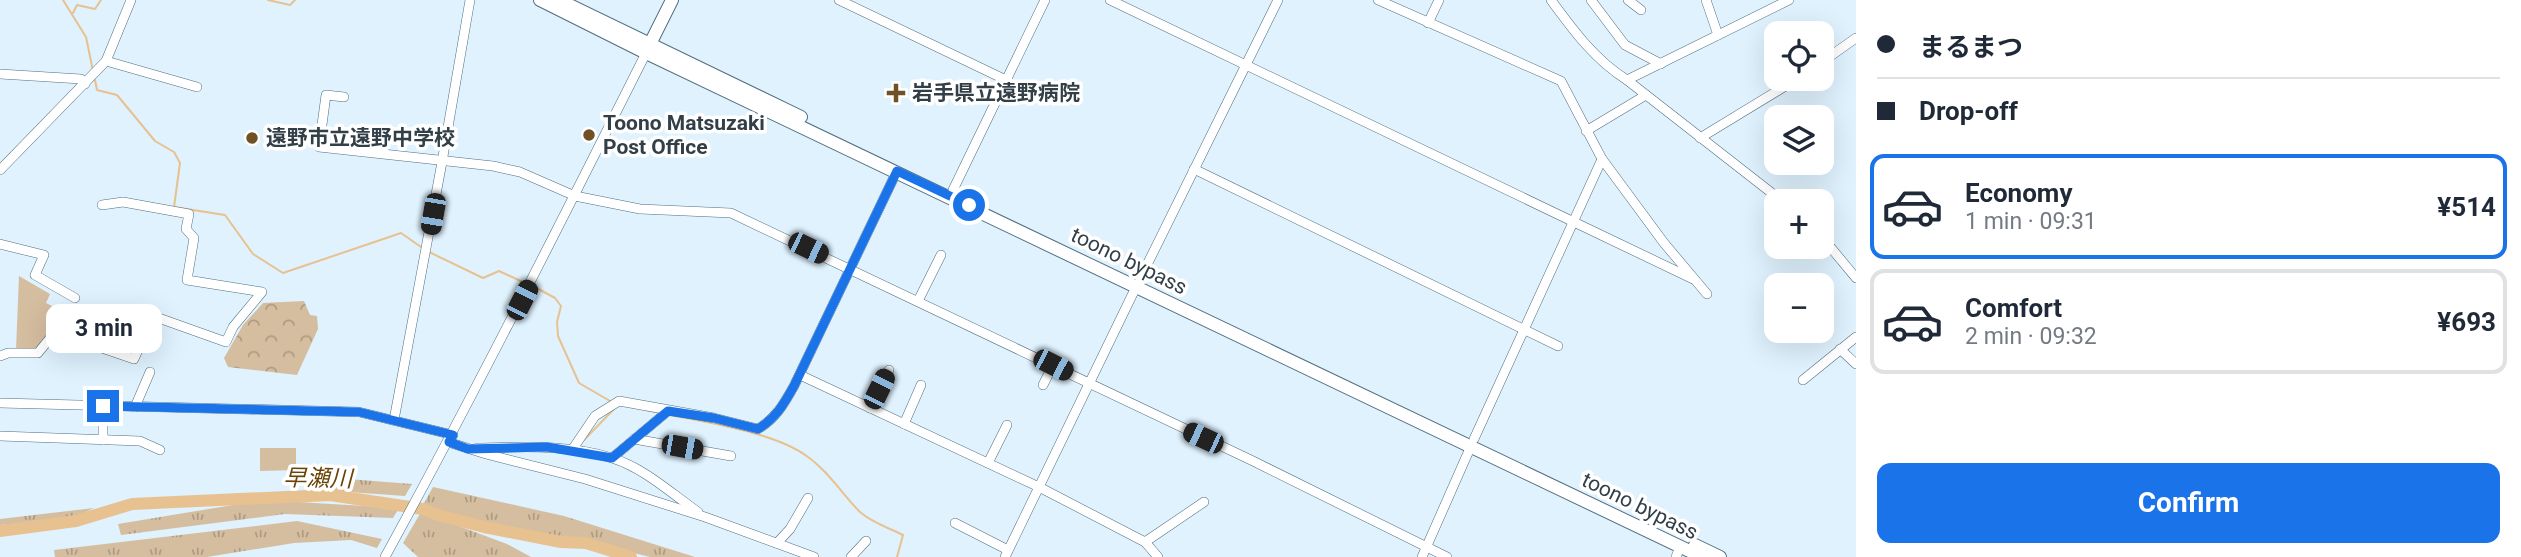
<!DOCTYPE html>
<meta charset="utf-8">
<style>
:root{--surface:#fff;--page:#f6f6f7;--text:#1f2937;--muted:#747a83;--line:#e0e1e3;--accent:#1a73e8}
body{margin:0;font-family:Roboto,"Noto Sans JP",sans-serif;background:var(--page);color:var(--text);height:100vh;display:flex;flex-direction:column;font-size:26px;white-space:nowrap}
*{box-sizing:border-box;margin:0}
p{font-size:23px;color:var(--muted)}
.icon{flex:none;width:38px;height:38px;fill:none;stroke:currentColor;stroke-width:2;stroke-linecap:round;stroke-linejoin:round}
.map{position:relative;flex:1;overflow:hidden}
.side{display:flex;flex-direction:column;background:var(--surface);width:665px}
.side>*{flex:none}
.guide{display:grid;align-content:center;height:154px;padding:0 21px;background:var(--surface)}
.fabs{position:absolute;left:1764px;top:21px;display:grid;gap:14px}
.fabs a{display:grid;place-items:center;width:70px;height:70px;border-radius:14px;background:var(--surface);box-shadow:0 7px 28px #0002;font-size:35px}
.end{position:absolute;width:32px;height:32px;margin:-16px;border:9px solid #1a73e8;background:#fff;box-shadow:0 0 0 4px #fff}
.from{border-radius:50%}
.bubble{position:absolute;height:49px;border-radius:14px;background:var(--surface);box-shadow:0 7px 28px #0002;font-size:23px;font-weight:700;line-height:49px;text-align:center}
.car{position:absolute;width:21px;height:42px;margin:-21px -10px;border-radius:9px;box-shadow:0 0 5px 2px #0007;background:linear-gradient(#222 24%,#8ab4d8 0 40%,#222 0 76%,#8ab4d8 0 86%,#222 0)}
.guide b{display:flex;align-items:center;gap:24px;height:66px;font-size:26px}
.guide b+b{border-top:2px solid var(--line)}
.guide i{width:18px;height:18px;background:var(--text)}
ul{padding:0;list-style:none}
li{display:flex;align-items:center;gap:21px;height:105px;margin:0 14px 10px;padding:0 7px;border:4px solid var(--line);border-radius:14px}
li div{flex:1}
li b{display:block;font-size:26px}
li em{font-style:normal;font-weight:700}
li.current{border-color:var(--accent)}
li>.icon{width:63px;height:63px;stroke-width:1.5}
.cta{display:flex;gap:14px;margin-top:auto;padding:14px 21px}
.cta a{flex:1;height:80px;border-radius:14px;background:var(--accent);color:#fff;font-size:28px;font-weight:700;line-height:80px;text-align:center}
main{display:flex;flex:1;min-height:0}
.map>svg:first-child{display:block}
.grass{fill:url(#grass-tufts)}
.forest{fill:url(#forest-crowns)}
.park{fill:#d5bd9f}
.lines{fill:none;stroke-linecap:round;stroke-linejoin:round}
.stream{stroke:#e8c190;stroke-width:2}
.river{stroke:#e8c190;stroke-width:12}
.minor-casing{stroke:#516e7f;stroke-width:10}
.highway-casing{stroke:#516e7f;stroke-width:14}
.minor{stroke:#fff;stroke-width:9}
.highway{stroke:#fff;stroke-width:12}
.route{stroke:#1a73e8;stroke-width:9}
.poi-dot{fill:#705126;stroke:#fff;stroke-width:2.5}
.labels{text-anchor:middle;stroke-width:7;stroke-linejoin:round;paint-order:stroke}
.poi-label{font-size:21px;font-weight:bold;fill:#323f47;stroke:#fff;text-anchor:start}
.street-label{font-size:21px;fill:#323f47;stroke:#fff}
.water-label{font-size:23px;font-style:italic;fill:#694406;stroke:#fff}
</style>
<main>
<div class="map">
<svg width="1856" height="557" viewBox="0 0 1856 557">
<defs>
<pattern id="grass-tufts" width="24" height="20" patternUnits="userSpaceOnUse" patternTransform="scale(1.75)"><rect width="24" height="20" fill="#d5bd9f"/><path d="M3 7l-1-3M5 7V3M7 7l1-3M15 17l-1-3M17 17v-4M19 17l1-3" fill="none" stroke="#ad9b83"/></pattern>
<pattern id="forest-crowns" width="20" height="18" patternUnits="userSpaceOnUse" patternTransform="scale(1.75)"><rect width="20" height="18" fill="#d5bd9f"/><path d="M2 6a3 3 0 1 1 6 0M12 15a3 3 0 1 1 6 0" fill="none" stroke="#ad9b83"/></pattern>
</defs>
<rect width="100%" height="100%" fill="#dff2fe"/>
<g class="grass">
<path d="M322 477 412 484 405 496 321 490Z"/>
<path d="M433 487 564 516 695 557H650L586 541 485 524 422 507Z"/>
<path d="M263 500 399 508 393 518 285 514 121 535 118 524Z"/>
<path d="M94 508 72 519 0 525V519Z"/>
<path d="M421 512 507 544 531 557H418L403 543Z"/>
<path d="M297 521 382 539 377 548 351 540 294 543 207 557H55L54 550Z"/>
</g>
<path class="forest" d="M304 301 310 315 317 316 318 329 297 375 228 367 224 358 243 325 263 303Z"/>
<g class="park">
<path d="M19 276 50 294 46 303 60 310 38 350H16Z"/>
<path d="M260 448H296V470L260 471Z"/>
</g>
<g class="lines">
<g class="stream">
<path d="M63 0 86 37 93 71"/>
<path d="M268 0 290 5 295 0"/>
<path d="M73 13 77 5 95 9 101 0"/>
<path d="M95 80 97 90 117 95 155 141 174 152 180 163 174 207 225 215 253 254 283 273 401 233 421 247"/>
<path d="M429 252 483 278 499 271 525 283"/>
<path d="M533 286 555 298 561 306 557 322 558 336 579 383 610 401"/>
<path d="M646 410 661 413"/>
<path d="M670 415C709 423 777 433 808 457 829 472 842 494 860 512 871 522 889 528 903 535L897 557"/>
<path d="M584 440 614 409"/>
</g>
<path class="river" d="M0 531 76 521 132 504 330 495 423 509 438 515 484 527 561 542 586 543 631 557"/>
<defs>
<g id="minor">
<path d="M839 0 1006 80"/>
<path d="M1110 0 1693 279"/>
<path d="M1378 0 1561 81 1602 159 1664 243 1707 294"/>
<path d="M1551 0C1573 30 1595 60 1627 80L1782 201"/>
<path d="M1591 0 1625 45 1661 64"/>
<path d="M1628 0 1641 10"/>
<path d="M1706 0 1718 35"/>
<path d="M1428 23 1439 0"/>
<path d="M106 61 197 87"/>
<path d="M1822 62 1856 38"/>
<path d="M0 74 81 79 85 84"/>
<path d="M1627 80 1789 0"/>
<path d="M344 97 326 95 319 147 493 166 520 172 575 196 640 209 731 213 1253 461 1447 557"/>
<path d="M1586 131 1646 95"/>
<path d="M1700 138 1797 79"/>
<path d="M1194 169 1558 346"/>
<path d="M0 170 106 61 131 0"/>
<path d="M953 190 1045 0"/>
<path d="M1822 237 1856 278"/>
<path d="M0 244 44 255 35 275 75 298"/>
<path d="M1140 279 1278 0"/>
<path d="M918 301 941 255"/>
<path d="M1840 349 1856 364"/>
<path d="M0 356 8 353H38L55 332 134 359 153 316 226 342 233 327 262 292 187 280 194 238 186 229 189 214 123 202 102 205"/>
<path d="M800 375 1039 487 1145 542 1204 502"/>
<path d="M1803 380 1856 337"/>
<path d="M1043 385 1053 365"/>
<path d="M0 403 359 412 453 435"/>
<path d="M103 406V440"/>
<path d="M135 407 150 372"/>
<path d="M870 408 889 370"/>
<path d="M394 420 442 162 470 0"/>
<path d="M904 424 921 385"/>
<path d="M0 436 140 441 160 450"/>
<path d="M634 439 731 456"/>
<path d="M1474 439 1602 159"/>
<path d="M448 442 486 454 585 479 705 517 814 557"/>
<path d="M477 448C521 447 569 444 612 458 644 468 671 493 698 512"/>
<path d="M572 450 595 416 619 401 714 418 758 429C776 418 784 404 794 386L897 171"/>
<path d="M612 458 668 411"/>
<path d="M988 463 1007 425"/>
<path d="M955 523 1008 550"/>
<path d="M1145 542 1158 557"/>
<path d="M777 543 790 529 808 498"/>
<path d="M385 557C476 391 561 222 646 53"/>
<path d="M851 557 866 541"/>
<path d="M1005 557 1137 285"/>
<path d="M1422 557 1471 446"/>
<path d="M1676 557 1680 547"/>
</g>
<g id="highway">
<path d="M540 0 646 53 1702 557"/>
<path d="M559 0 801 117"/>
<path d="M647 50 672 0"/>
<path d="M1695 545 1720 557"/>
</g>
</defs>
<use href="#minor" class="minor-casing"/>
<use href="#highway" class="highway-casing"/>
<use href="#minor" class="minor"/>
<use href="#highway" class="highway"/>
</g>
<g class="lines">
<path class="route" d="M103 406 359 412 453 435 449 442 468 449 547 447 612 458 668 411 714 418 758 429C776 418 784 404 794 386L897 171 969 205"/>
</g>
<g class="poi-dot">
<path d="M892.5 82.5h7v7h7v7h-7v7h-7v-7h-7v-7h7z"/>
<circle cx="589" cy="135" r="7"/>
<circle cx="252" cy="138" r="7"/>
</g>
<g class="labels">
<g class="poi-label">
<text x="912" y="100">岩手県立遠野病院</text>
<text x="603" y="130">Toono Matsuzaki<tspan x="603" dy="24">Post Office</tspan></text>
<text x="266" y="145">遠野市立遠野中学校</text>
</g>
<g class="street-label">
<text transform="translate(1129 261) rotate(26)" y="7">toono bypass</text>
<text transform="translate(1640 506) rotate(26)" y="7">toono bypass</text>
</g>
<g class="water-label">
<text transform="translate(318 478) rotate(1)" y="8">早瀬川</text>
</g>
</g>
</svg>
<div class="fabs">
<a><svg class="icon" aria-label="locate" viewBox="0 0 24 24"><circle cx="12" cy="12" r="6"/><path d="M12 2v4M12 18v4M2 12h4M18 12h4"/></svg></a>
<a><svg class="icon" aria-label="layers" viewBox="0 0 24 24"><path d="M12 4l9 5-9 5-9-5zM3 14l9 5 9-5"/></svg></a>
<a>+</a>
<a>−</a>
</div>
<i class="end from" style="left:969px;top:205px"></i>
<i class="end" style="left:103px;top:406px"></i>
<div class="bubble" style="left:46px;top:304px;width:116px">3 min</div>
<i class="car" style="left:433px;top:214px;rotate:190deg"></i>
<i class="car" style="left:808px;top:248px;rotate:116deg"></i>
<i class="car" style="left:522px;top:300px;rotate:27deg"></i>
<i class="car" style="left:1053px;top:365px;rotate:117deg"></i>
<i class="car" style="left:879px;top:389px;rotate:26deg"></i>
<i class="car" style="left:1203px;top:438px;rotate:295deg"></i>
<i class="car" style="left:682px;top:447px;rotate:100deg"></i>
</div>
<section class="side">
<div class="guide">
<b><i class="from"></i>まるまつ</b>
<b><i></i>Drop-off</b>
</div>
<ul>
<li class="current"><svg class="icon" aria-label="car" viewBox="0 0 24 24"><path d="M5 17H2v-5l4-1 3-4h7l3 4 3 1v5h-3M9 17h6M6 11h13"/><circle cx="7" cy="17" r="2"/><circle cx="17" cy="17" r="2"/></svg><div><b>Economy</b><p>1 min · 09:31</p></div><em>¥514</em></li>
<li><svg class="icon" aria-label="car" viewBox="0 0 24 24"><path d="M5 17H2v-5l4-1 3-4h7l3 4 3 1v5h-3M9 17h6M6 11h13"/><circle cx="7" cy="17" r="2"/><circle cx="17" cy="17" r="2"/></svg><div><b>Comfort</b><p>2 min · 09:32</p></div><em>¥693</em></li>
</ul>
<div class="cta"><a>Confirm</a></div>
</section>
</main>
